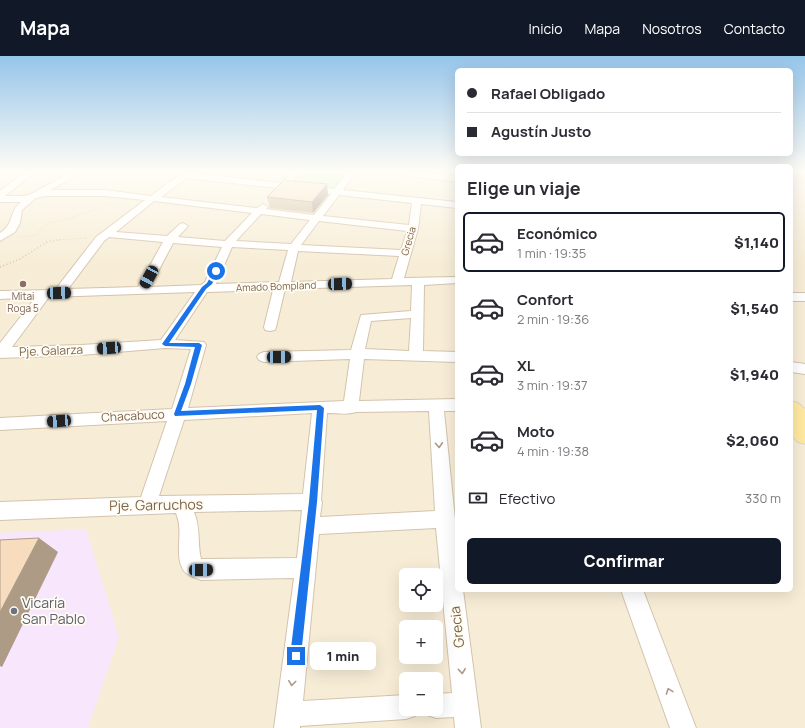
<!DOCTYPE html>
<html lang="es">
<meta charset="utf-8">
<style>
:root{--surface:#fff;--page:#f7f7f7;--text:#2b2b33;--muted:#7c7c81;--line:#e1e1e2;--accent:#111827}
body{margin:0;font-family:Manrope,sans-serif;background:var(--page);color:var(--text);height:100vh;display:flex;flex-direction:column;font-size:15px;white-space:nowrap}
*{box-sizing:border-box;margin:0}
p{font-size:13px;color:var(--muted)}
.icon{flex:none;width:22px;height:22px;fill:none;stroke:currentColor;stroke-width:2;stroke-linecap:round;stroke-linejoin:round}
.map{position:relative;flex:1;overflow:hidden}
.sheet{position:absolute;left:455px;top:108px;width:338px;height:428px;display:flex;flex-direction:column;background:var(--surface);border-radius:6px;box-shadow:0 4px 16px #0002}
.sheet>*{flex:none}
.guide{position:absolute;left:455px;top:12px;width:338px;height:88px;border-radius:6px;box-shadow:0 4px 16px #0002;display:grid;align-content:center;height:88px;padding:0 12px;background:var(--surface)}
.controls{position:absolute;left:399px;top:512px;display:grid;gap:8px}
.controls a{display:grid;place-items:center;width:44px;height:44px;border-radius:6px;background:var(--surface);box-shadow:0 4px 16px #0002;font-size:20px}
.end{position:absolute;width:18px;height:18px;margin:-9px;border:5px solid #1a73e8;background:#fff;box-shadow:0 0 0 2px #fff}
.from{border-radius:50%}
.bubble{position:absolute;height:28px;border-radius:6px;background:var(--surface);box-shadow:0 4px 16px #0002;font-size:13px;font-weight:800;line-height:28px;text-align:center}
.car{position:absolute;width:12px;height:24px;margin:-12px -6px;border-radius:5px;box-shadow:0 0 3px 1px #0007;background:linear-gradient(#222 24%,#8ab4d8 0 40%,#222 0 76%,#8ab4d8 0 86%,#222 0)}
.guide b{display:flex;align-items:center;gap:14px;height:38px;font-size:15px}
.guide b+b{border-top:1px solid var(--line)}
.guide i{width:10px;height:10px;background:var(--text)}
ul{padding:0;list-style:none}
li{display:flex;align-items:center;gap:12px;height:60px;margin:0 8px 6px;padding:0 4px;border:2px solid transparent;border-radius:6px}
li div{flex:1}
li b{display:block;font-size:15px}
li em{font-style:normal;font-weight:800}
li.current{border-color:var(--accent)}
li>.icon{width:36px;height:36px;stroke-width:1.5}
h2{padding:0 12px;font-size:18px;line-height:48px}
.pay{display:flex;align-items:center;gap:10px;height:44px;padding:0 12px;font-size:15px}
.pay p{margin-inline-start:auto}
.action{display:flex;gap:8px;margin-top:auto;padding:8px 12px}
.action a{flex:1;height:46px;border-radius:6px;background:var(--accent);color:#fff;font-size:16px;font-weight:800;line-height:46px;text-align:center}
header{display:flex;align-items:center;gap:24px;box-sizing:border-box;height:56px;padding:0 20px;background:var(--accent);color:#fff}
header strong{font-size:19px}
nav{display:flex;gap:22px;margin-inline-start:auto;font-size:14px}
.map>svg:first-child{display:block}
.residential{fill:#f7edd7;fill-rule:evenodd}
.commercial{fill:#ffecde}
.education{fill:#f7e6fc}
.green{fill:#d1efc6}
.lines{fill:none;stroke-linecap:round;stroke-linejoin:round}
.minor-casing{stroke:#d3c3ad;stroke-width:2}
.major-casing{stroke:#ddd6d0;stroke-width:2}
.path-far1{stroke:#dec1a0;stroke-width:1;stroke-dasharray:0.5 2;stroke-linecap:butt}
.path{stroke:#dec1a0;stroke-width:1.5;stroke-dasharray:1 2.5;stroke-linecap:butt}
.minor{fill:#fff;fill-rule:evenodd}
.major{fill:#ffe9a1;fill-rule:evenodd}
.wall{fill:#d4bea3}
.shaded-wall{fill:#ad9b85}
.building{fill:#f7ddbe;stroke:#ad9b85}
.oneway{stroke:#ab9a89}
.route{fill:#1a73e8}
.education-dot{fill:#8d6e63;stroke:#fffcf3;stroke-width:1.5}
.worship-dot{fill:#6b7280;stroke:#fffcf3;stroke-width:1.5}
.labels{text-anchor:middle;stroke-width:3.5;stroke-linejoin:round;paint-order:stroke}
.far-street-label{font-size:10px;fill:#7e6349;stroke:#fffcf3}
.far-education-label{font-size:10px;fill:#785e54;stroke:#fffcf3}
.street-label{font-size:12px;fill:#7e6349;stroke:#fffcf3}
.near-street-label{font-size:14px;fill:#7e6349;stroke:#fffcf3}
.near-worship-label{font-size:14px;fill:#5b616d;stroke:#fffcf3;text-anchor:start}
</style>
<header>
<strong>Mapa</strong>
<nav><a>Inicio</a><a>Mapa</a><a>Nosotros</a><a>Contacto</a></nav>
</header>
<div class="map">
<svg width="805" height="672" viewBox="0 0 805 672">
<rect width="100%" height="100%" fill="#fffaea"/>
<path class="residential" d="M0 116H457V534H791V116H805V672H0ZM406 519H436V549H406ZM406 571H436V601H406ZM406 623H436V653H406Z"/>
<path class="commercial" d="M791 116H805V141H795L791 138Z"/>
<path class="education" d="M86 473 119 581 88 672H0V477Z"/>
<path class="green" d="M302 116H347L334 133 290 128Z"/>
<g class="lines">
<defs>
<g id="minor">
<path d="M25 116H35L5 140H23L29 139 72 116H83L50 134H105L151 140 183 116 282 127 292 116H301L290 128 334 133 348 116H356L343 134 457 146V152L421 148 418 173 404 222 457 221V227L424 229 423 295 457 296V306L364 303 359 345 457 343V355H444L457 483V534H463L481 672H455L454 661 436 662 427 659 425 653H436V638L452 637 436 472 319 478 303 645 406 639V653H418L415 660 406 663 300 670V672H274L294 522 201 524C196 522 188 520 184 515 175 502 181 483 179 469 179 465 177 461 176 457L0 464V446L141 441 167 365 0 374V362L172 353 191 293 165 292 81 299 0 302V287L36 241 0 243V235L55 234 96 181 145 144 105 140H45L36 142 22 154 20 167 15 176 0 185V177C15 167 8 157 21 146H0V135ZM187 122 277 132 276 134 280 137 286 133 331 138 314 159 266 153 268 151 263 148 257 152 161 141ZM339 139 412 147 409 169 323 160ZM154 145 252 157 225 185 178 181 188 170 183 167 180 168 167 180 116 176ZM261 158 310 164 291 188 236 185ZM319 165 407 175 401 194 301 189ZM109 181 163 186 138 231 68 233 104 185ZM173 187 222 191 205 226 201 229 150 231ZM232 191 288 194 279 226 216 228ZM298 195 399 200 392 223 291 226ZM412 229 411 255 361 259 351 294 264 296 259 298 257 301 259 304 264 306 350 303 344 345 188 352 206 289 204 286 175 284 207 236 273 234 264 271 265 274 270 275 275 274 276 271 285 233ZM195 236 161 284 81 289 12 291 49 241ZM411 262 409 295 365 293 371 265ZM429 355 435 455 320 461 322 446 321 444 327 357C336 357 348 359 356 356ZM312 357 303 438 159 440 184 364ZM302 454 297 502 201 503C197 486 201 473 194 456Z"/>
<path d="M387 116H417L457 120V126L391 118Z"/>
<rect x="791" y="237" width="14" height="8"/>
<path d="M791 306 805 308V318L791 316Z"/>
<path d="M621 534H643L696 672H670Z"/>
</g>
<path id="major" d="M791 345 798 347 805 353V388L798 386 791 379Z"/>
</defs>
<use href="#minor" class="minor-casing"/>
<use href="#major" class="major-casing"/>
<g class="path-far1">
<path d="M116 118 128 116"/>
<path d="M18 181 36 179 48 167 62 165 113 147"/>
<path d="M58 184 87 182"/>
</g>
<path class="path" d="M0 211 20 203 47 186 63 183"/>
<use href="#minor" class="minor"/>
<use href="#major" class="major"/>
</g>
<path class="wall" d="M328 139 313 157 270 152 267 141Z"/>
<g class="shaded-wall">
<path d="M327 128 328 139 313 157 312 146Z"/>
<path d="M39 482 58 496 2 611 0 610V556Z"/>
</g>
<g class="building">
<path d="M284 124 327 128 312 146 267 141Z"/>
<path d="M39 482 0 556V484Z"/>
</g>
<defs><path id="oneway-chevron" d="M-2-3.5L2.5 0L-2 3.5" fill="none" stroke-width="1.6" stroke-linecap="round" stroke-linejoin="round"/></defs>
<g class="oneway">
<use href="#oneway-chevron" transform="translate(439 389) rotate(86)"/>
<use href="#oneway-chevron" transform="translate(462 615) rotate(84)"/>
<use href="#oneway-chevron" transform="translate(292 627) rotate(97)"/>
<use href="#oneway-chevron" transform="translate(669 635) rotate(-110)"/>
</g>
<linearGradient id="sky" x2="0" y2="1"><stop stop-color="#96c5ea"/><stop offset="0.55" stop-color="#fffdf6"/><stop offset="1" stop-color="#fffdf6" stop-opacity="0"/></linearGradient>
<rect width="805" height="210" fill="url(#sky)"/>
<path class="route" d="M214 214 218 215 212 228 206 233 169 287H199L202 289 191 328 181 355 320 349 324 352 317 446 301 600 299 603 296 605 292 603 290 600 309 446 317 354 175 360 174 358 185 328 195 291 165 290 162 288 202 231 207 227Z"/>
<circle class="education-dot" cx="23" cy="228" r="4"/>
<circle class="worship-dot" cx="14" cy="555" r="4"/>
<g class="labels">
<g class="far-street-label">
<text transform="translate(408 185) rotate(-74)" y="4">Grecia</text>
<text transform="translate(276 230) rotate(-2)" y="4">Amado Bompland</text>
</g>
<g class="far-education-label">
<text x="23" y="244">Mitai<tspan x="23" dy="12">Roga 5</tspan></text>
</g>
<g class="street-label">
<text transform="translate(51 295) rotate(-2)" y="4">Pje. Galarza</text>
<text transform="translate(133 360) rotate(-3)" y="4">Chacabuco</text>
</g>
<g class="near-street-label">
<text transform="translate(156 449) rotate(-1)" y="5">Pje. Garruchos</text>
<text transform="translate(457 571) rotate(-96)" y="5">Grecia</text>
</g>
<g class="near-worship-label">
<text x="22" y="552">Vicaría<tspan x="22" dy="16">San Pablo</tspan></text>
</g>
</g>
</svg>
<div class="controls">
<a><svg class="icon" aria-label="locate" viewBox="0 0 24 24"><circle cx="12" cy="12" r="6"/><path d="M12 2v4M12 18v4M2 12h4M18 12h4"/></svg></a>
<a>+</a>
<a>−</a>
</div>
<i class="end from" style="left:216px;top:215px"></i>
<i class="end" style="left:296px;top:600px"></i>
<div class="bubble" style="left:310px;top:586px;width:66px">1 min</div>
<i class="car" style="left:149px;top:221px;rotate:209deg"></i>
<i class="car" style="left:340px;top:228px;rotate:88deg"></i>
<i class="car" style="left:59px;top:237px;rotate:88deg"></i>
<i class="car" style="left:109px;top:292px;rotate:266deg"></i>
<i class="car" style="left:279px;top:301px;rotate:89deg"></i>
<i class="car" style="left:59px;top:365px;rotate:266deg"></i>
<i class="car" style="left:201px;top:514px;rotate:89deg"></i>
<div class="guide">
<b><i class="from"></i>Rafael Obligado</b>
<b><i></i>Agustín Justo</b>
</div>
<section class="sheet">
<h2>Elige un viaje</h2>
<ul>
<li class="current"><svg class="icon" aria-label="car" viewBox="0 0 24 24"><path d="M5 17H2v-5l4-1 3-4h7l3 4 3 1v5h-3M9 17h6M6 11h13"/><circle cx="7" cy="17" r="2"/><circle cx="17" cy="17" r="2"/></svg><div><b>Económico</b><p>1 min · 19:35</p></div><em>$1,140</em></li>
<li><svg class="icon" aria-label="car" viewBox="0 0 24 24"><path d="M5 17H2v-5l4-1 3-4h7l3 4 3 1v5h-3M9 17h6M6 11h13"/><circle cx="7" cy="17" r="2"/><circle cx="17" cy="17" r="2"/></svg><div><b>Confort</b><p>2 min · 19:36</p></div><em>$1,540</em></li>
<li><svg class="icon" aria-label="car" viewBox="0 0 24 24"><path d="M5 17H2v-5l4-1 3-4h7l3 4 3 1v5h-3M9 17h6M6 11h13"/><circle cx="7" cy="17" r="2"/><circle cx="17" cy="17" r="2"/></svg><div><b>XL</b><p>3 min · 19:37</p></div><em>$1,940</em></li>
<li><svg class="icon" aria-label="car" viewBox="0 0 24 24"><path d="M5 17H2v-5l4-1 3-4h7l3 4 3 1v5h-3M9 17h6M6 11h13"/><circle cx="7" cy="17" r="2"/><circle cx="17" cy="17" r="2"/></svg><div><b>Moto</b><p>4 min · 19:38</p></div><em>$2,060</em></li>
</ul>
<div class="pay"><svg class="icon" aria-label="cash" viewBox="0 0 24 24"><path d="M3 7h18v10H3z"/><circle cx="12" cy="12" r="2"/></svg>Efectivo<p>330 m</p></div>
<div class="action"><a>Confirmar</a></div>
</section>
</div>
